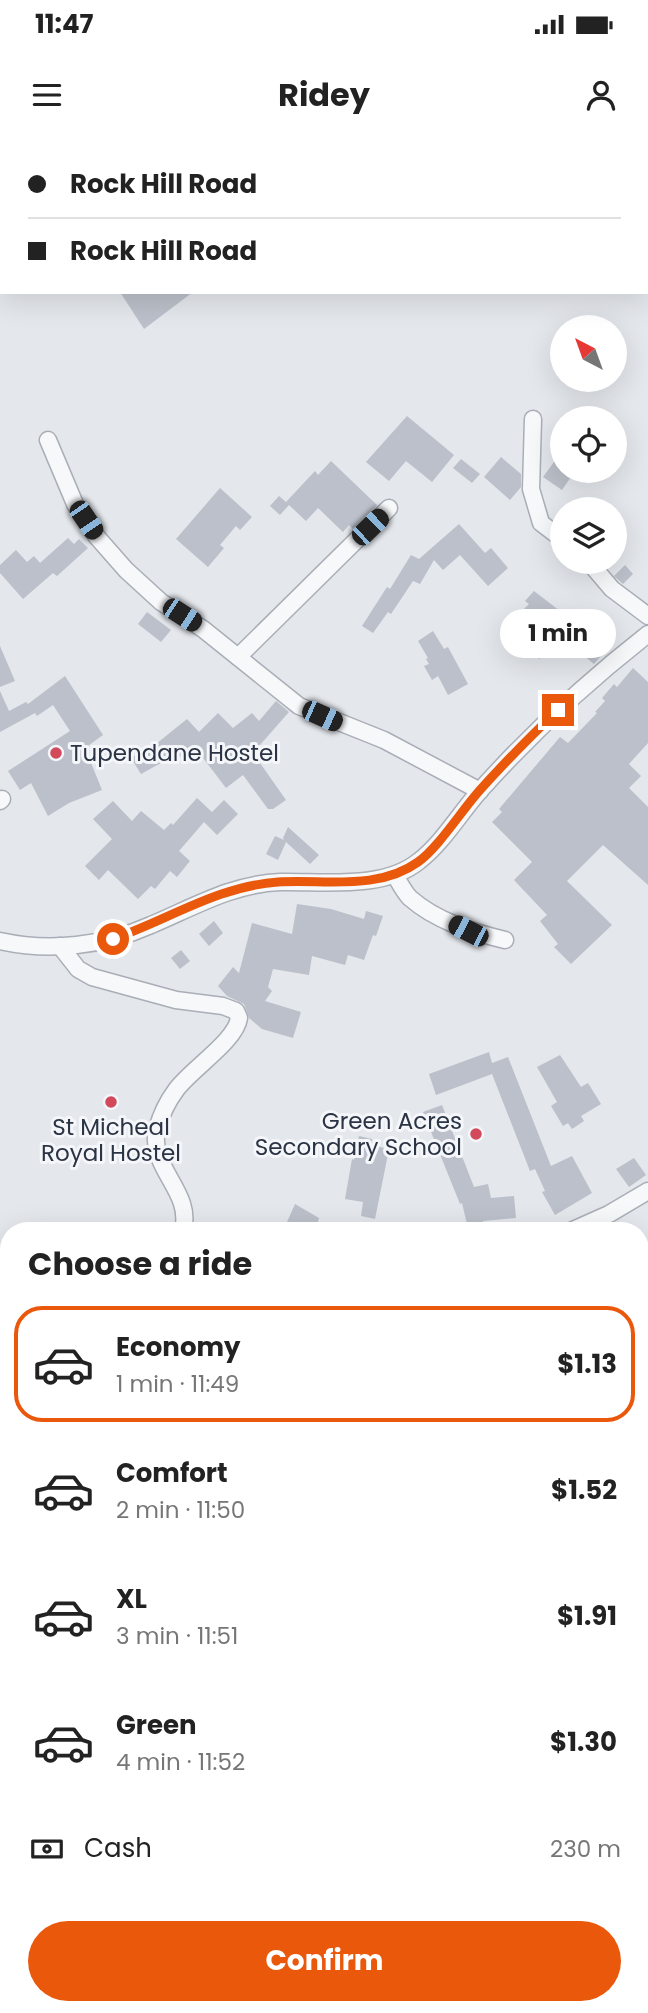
<!DOCTYPE html>
<meta charset="utf-8">
<style>
:root{--surface:#fff;--page:#f6f6f6;--text:#222;--muted:#767676;--line:#e0e0e0;--accent:#ea580c}
body{margin:0;font-family:Poppins,sans-serif;background:var(--page);color:var(--text);height:100vh;display:flex;flex-direction:column;font-size:26px;white-space:nowrap}
*{box-sizing:border-box;margin:0}
p{font-size:23px;color:var(--muted)}
.icon{flex:none;width:38px;height:38px;fill:none;stroke:currentColor;stroke-width:2;stroke-linecap:round;stroke-linejoin:round}
.map{position:relative;flex:1;overflow:hidden}
.drawer{position:absolute;left:0px;top:1082px;width:649px;height:793px;display:flex;flex-direction:column;background:var(--surface);border-radius:28px 28px 0 0;box-shadow:0 7px 28px #0002}
.drawer>*{flex:none}
.banner{position:absolute;left:0px;top:0px;width:649px;height:154px;box-shadow:0 7px 28px #0002;display:grid;align-content:center;height:154px;padding:0 28px;background:var(--surface)}
.needle{width:46px;rotate:319deg}
.controls{position:absolute;left:550px;top:175px;display:grid;gap:14px}
.controls a{display:grid;place-items:center;width:77px;height:77px;border-radius:50%;background:var(--surface);box-shadow:0 7px 28px #0002;font-size:35px}
.end{position:absolute;width:32px;height:32px;margin:-16px;border:9px solid #ea580c;background:#fff;box-shadow:0 0 0 4px #fff}
.from{border-radius:50%}
.bubble{position:absolute;height:49px;border-radius:24px;background:var(--surface);box-shadow:0 7px 28px #0002;font-size:23px;font-weight:700;line-height:49px;text-align:center}
.car{position:absolute;width:21px;height:42px;margin:-21px -10px;border-radius:9px;box-shadow:0 0 5px 2px #0007;background:linear-gradient(#222 24%,#8ab4d8 0 40%,#222 0 76%,#8ab4d8 0 86%,#222 0)}
.banner b{display:flex;align-items:center;gap:24px;height:66px;font-size:26px}
.banner b+b{border-top:2px solid var(--line)}
.banner i{width:18px;height:18px;background:var(--text)}
ul{padding:0;list-style:none}
li{display:flex;align-items:center;gap:21px;height:116px;margin:0 14px 10px;padding:0 14px;border:4px solid transparent;border-radius:28px}
li div{flex:1}
li b{display:block;font-size:26px}
li em{font-style:normal;font-weight:700}
li.selected{border-color:var(--accent)}
li>.icon{width:63px;height:63px;stroke-width:1.5}
h2{padding:0 28px;font-size:32px;line-height:84px}
.pay{display:flex;align-items:center;gap:18px;height:77px;padding:0 28px;font-size:26px}
.pay p{margin-inline-start:auto}
.primary-button{display:flex;gap:14px;margin-top:auto;padding:14px 28px}
.primary-button a{flex:1;height:80px;border-radius:42px;background:var(--accent);color:#fff;font-size:28px;font-weight:700;line-height:80px;text-align:center}
.status{display:flex;justify-content:space-between;align-items:center;height:49px;padding:0 35px;background:var(--surface);direction:ltr}
.status svg{height:19px;fill:currentColor}
header{display:flex;justify-content:space-between;align-items:center;height:91px;padding:0 28px;background:var(--surface);font-size:32px;font-weight:700}
.map>svg:first-child{display:block}
.building{fill:#bbc0ca}
.lines{fill:none;stroke-linecap:round;stroke-linejoin:round}
.street-casing{stroke:#a9aeb7;stroke-width:19}
.path{stroke:#c2c5cb;stroke-width:2.5;stroke-dasharray:5 5;stroke-linecap:butt}
.street{stroke:#f7f8fa;stroke-width:16}
.route{stroke:#ea580c;stroke-width:9}
.poi-dot{fill:#d1495b;stroke:#f4f6f9;stroke-width:2.5}
.labels{text-anchor:middle;stroke-width:6;stroke-linejoin:round;paint-order:stroke}
.poi-label{font-size:23px;fill:#2b3445;stroke:#f4f6f9;text-anchor:start}
</style>
<div class="status"><b>11:47</b><svg viewBox="0 0 49 12"><path d="M0 12V9h3v3zM5 12V6h3v6zM10 12V3h3v9zM15 12V0h3v12zM26 1h20v11H26zM47 4h2v5h-2z"/></svg></div>
<header><svg class="icon" aria-label="menu" viewBox="0 0 24 24"><path d="M4 6h16M4 12h16M4 18h16"/></svg>Ridey<svg class="icon" aria-label="person" viewBox="0 0 24 24"><circle cx="12" cy="8" r="4"/><path d="M4 21q1-7 8-7t8 7"/></svg></header>
<div class="map">
<svg width="648" height="1873" viewBox="0 0 648 1873">
<rect width="100%" height="100%" fill="#e4e7ec"/>
<g class="building">
<path d="M120 152H193L144 189Z"/>
<path d="M407 276 454 315 432 342 406 321 389 341 366 322Z"/>
<path d="M562 311V331H575L562 350 543 337Z"/>
<path d="M501 317 521 334V347L510 360 484 337Z"/>
<path d="M461 319 480 334 472 343 453 328Z"/>
<path d="M331 321 377 365 353 389 349 385 343 392 318 368 306 381 289 365 280 375 270 366 279 356 286 362 315 331 318 335Z"/>
<path d="M220 348 252 377 240 390 236 386 220 405 224 408 208 427 176 399Z"/>
<path d="M459 384 485 413 491 408 508 428 488 446 460 415 443 430 434 420 420 444 413 441 391 474 388 472 373 493 362 486 387 447 390 449 411 415 419 419Z"/>
<path d="M68 398 74 404 79 399 88 408 57 436 53 433 23 459 0 433V425L16 410 27 422 34 416 40 423Z"/>
<path d="M625 425 633 434 623 444 614 436Z"/>
<path d="M534 451 590 494 592 491 609 507 594 524 562 498 539 519 521 499 518 502 505 488 529 464 525 461Z"/>
<path d="M147 472 171 490 161 502 138 484Z"/>
<path d="M433 491 444 509 448 507 468 544 448 555 438 536 432 540 424 526 429 524 426 519 428 518 418 501Z"/>
<path d="M0 506 15 541 0 547Z"/>
<path d="M633 528 648 542V603L629 624 641 636 629 648 648 667V745L603 705 567 741 612 785 571 824 554 807 558 804 540 781 547 775 514 740 532 722 492 682 502 672 499 669 560 597 568 603 597 573 595 572 605 561 602 558 614 544 617 547Z"/>
<path d="M65 536 103 595 85 608 102 650 69 663 48 676 31 643 20 650 8 631 70 591 53 565 37 576 35 573 0 592V551L9 571 26 562 28 564Z"/>
<path d="M276 561 289 572 253 613 286 660 273 669H268L243 635 226 648 194 606 173 622 170 618 141 634 131 618 144 610 146 612 187 579 199 592 218 573 233 588 252 573 259 581Z"/>
<path d="M197 658 212 672 224 660 238 674 217 695 204 682 179 711 190 721 177 737 170 731 155 749 151 746 138 759 108 730 99 740 85 726 112 699 93 679 113 661 132 681 141 671 164 690 171 683 173 685Z"/>
<path d="M288 687 319 715 310 724 286 702 278 720 266 714 275 696 284 700 283 698Z"/>
<path d="M297 764 331 769 364 779 366 771 383 776 376 796 373 795 364 820 348 815 345 825 312 816 309 835 273 829 268 847 272 851 265 861 301 872 293 898 262 889 249 878 244 864 227 856 218 846 233 827 239 833 252 783 292 794Z"/>
<path d="M214 781 223 793 209 806 199 794Z"/>
<path d="M181 810 190 821 180 829 171 818Z"/>
<path d="M489 912 492 923 508 917 551 1026 572 1016 592 1053 555 1075 542 1052 545 1051 535 1029 530 1031 492 934 436 955 429 934Z"/>
<path d="M560 915 581 947 588 943 601 964 581 976 584 981 572 989 568 983 563 986 551 966 557 962 537 927Z"/>
<path d="M442 965 474 1047 488 1044 491 1058 514 1056 516 1078 483 1081V1084L468 1088 462 1063 460 1064 423 972Z"/>
<path d="M359 996 372 999 371 1005 389 1009 375 1079 361 1076 363 1062 345 1059 352 1019 354 1020Z"/>
<path d="M634 1018 646 1035 629 1047 616 1029Z"/>
<path d="M295 1064 319 1078 316 1090 287 1082Z"/>
</g>
<g class="lines">
<defs>
<g id="street">
<path d="M533 279 531 349 541 383 562 399"/>
<path d="M48 300 75 364 97 397 126 430 161 462 203 489 299 566 384 600 480 651"/>
<path d="M589 422 612 449 648 476"/>
<path d="M238 517 389 368"/>
<path d="M0 661 2 659"/>
<path d="M395 735C399 742 404 752 410 758 436 781 472 792 505 800"/>
<path d="M0 801C50 812 104 806 151 785 194 767 232 744 280 742 323 741 384 750 419 721 444 702 463 668 485 645 535 590 589 540 648 494"/>
<path d="M60 806 78 829 92 837 176 860 223 866 236 871 239 878C236 901 190 930 176 950 167 962 161 975 157 989 148 1028 193 1051 183 1090"/>
<path d="M573 1090 609 1074 648 1051"/>
<path d="M0 1258 9 1254"/>
<path d="M640 1317 648 1319"/>
</g>
</defs>
<use href="#street" class="street-casing"/>
<g class="path">
<path d="M0 1770 9 1777"/>
<path d="M108 1866 117 1873"/>
</g>
<use href="#street" class="street"/>
</g>
<g class="lines">
<path class="route" d="M113 799C168 780 218 746 278 742 324 739 378 751 418 722 438 708 462 670 480 650 505 622 531 596 558 570"/>
</g>
<g class="poi-dot">
<circle cx="56" cy="613" r="7"/>
<circle cx="111" cy="962" r="7"/>
<circle cx="476" cy="994" r="7"/>
</g>
<g class="labels">
<g class="poi-label">
<text x="70" y="621">Tupendane Hostel</text>
<text x="462" y="989" text-anchor="end">Green Acres<tspan x="462" dy="26">Secondary School</tspan></text>
<text x="111" y="995" text-anchor="middle">St Micheal<tspan x="111" dy="26">Royal Hostel</tspan></text>
</g>
</g>
</svg>
<div class="controls">
<a><svg class="needle" viewBox="-14 -14 28 28"><path d="M0-13l5 13h-10z" fill="#e53935"/><path d="M0 13l5-13h-10z" fill="#767676"/></svg></a>
<a><svg class="icon" aria-label="locate" viewBox="0 0 24 24"><circle cx="12" cy="12" r="6"/><path d="M12 2v4M12 18v4M2 12h4M18 12h4"/></svg></a>
<a><svg class="icon" aria-label="layers" viewBox="0 0 24 24"><path d="M12 4l9 5-9 5-9-5zM3 14l9 5 9-5"/></svg></a>
</div>
<i class="end from" style="left:113px;top:799px"></i>
<i class="end" style="left:558px;top:570px"></i>
<div class="bubble" style="left:500px;top:469px;width:116px">1 min</div>
<i class="car" style="left:86px;top:380px;rotate:146deg"></i>
<i class="car" style="left:370px;top:387px;rotate:46deg"></i>
<i class="car" style="left:182px;top:475px;rotate:123deg"></i>
<i class="car" style="left:322px;top:576px;rotate:114deg"></i>
<i class="car" style="left:468px;top:791px;rotate:297deg"></i>
<div class="banner">
<b><i class="from"></i>Rock Hill Road</b>
<b><i></i>Rock Hill Road</b>
</div>
<section class="drawer">
<h2>Choose a ride</h2>
<ul>
<li class="selected"><svg class="icon" aria-label="car" viewBox="0 0 24 24"><path d="M5 17H2v-5l4-1 3-4h7l3 4 3 1v5h-3M9 17h6M6 11h13"/><circle cx="7" cy="17" r="2"/><circle cx="17" cy="17" r="2"/></svg><div><b>Economy</b><p>1 min · 11:49</p></div><em>$1.13</em></li>
<li><svg class="icon" aria-label="car" viewBox="0 0 24 24"><path d="M5 17H2v-5l4-1 3-4h7l3 4 3 1v5h-3M9 17h6M6 11h13"/><circle cx="7" cy="17" r="2"/><circle cx="17" cy="17" r="2"/></svg><div><b>Comfort</b><p>2 min · 11:50</p></div><em>$1.52</em></li>
<li><svg class="icon" aria-label="car" viewBox="0 0 24 24"><path d="M5 17H2v-5l4-1 3-4h7l3 4 3 1v5h-3M9 17h6M6 11h13"/><circle cx="7" cy="17" r="2"/><circle cx="17" cy="17" r="2"/></svg><div><b>XL</b><p>3 min · 11:51</p></div><em>$1.91</em></li>
<li><svg class="icon" aria-label="car" viewBox="0 0 24 24"><path d="M5 17H2v-5l4-1 3-4h7l3 4 3 1v5h-3M9 17h6M6 11h13"/><circle cx="7" cy="17" r="2"/><circle cx="17" cy="17" r="2"/></svg><div><b>Green</b><p>4 min · 11:52</p></div><em>$1.30</em></li>
</ul>
<div class="pay"><svg class="icon" aria-label="cash" viewBox="0 0 24 24"><path d="M3 7h18v10H3z"/><circle cx="12" cy="12" r="2"/></svg>Cash<p>230 m</p></div>
<div class="primary-button"><a>Confirm</a></div>
</section>
</div>
